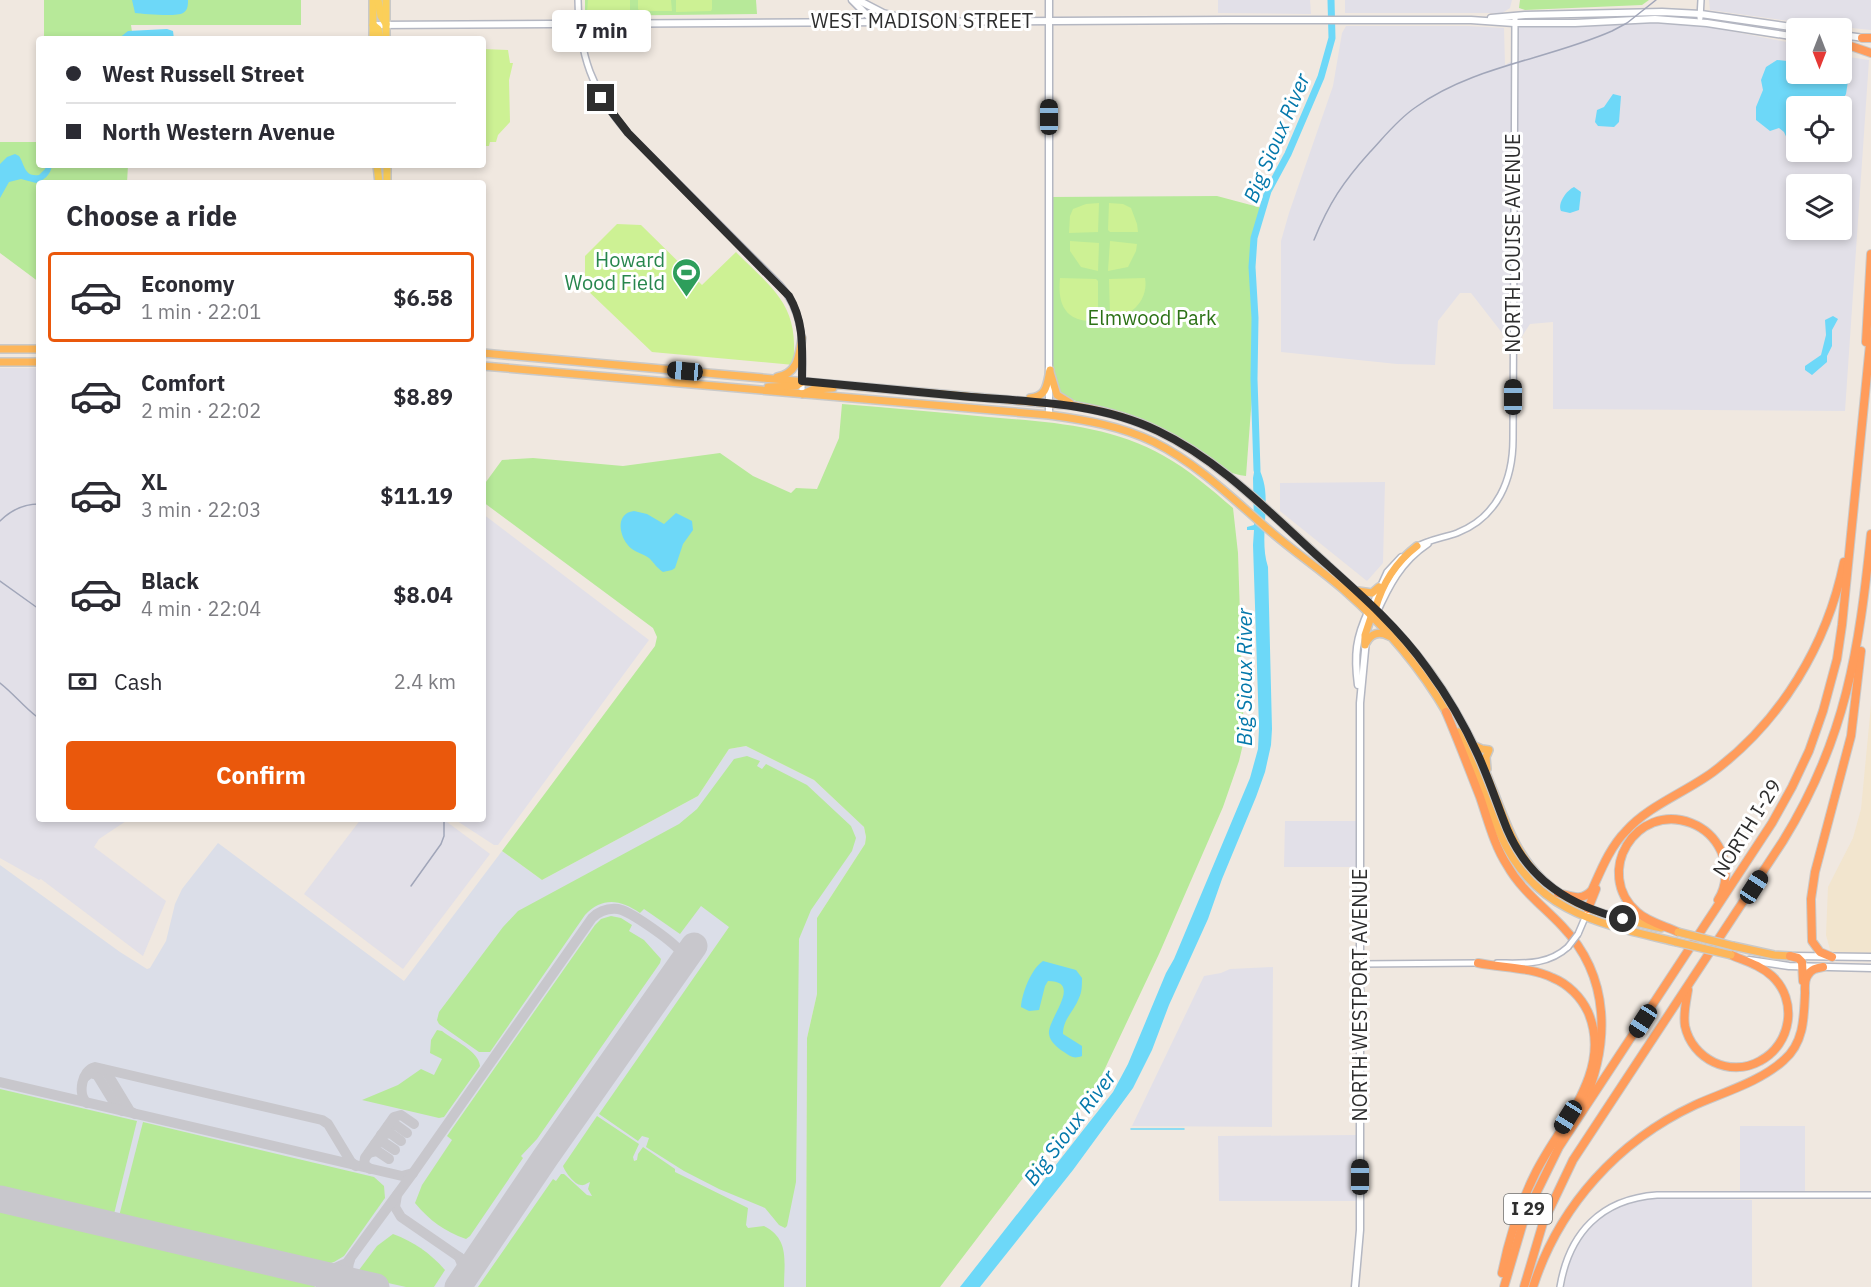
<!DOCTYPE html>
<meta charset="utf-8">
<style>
:root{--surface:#fff;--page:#f7f7f7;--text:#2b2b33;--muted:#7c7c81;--line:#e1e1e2;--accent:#ea580c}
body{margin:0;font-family:"IBM Plex Sans",sans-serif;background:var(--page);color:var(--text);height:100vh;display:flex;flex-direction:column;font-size:22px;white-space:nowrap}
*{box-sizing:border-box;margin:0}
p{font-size:20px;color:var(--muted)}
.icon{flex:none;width:33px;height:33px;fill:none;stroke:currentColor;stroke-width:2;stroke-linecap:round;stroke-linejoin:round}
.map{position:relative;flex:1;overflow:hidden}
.panel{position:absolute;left:36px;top:180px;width:450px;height:642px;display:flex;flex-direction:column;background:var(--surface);border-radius:6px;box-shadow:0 3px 9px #0003}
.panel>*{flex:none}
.hud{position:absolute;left:36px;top:36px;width:450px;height:132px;border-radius:6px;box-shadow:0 3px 9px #0003;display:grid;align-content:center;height:132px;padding:0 30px;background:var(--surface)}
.needle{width:39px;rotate:180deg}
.buttons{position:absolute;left:1786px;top:18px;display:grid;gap:12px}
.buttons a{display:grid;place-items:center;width:66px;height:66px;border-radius:6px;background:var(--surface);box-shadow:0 3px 9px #0003;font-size:30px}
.end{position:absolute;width:27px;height:27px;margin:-14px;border:8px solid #2e2e2e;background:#fff;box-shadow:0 0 0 3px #fff}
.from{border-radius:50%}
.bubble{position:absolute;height:42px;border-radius:6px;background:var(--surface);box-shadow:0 3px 9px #0003;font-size:20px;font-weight:700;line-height:42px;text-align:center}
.car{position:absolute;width:18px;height:36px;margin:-18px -9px;border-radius:8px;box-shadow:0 0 4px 2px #0007;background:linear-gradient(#222 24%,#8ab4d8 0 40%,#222 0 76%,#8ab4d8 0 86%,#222 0)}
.hud b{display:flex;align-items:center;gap:21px;height:57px;font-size:22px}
.hud b+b{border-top:2px solid var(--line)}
.hud i{width:15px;height:15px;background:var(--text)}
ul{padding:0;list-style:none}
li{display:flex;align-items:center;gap:18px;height:90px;margin:0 12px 9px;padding:0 18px;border:3px solid transparent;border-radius:6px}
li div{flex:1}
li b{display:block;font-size:22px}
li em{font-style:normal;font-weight:700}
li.active{border-color:var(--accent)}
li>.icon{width:54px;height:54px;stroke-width:1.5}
h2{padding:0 30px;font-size:27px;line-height:72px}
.pay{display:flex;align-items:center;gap:15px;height:66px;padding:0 30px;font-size:22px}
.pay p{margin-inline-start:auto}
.cta{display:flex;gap:12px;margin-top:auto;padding:12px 30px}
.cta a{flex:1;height:69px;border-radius:6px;background:var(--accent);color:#fff;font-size:24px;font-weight:700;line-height:69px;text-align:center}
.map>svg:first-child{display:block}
.industrial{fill:#e2e0e8;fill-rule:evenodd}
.education{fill:#f2e5ce}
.airport{fill:#dbdee8}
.green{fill:#b7e999}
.pitch{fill:#cdf194}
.water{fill:#6dd8f8}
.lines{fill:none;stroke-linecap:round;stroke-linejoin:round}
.stream{stroke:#6dd8f8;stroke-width:1.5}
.river{stroke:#6dd8f8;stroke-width:7}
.taxiway{stroke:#c8c7cc;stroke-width:10}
.runway{stroke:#c8c7cc;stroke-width:27}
.tertiary-casing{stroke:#b4b7c2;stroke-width:8}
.secondary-casing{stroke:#b4b7c2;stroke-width:9}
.primary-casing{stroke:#c9c9c9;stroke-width:10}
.trunk-casing{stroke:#c9c9c9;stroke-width:10}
.motorway-casing{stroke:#c9c9c9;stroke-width:10}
.tertiary{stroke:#fff;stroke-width:5}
.secondary{stroke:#fff;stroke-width:6}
.primary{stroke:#fbcf59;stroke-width:7}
.trunk{stroke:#fdb65a;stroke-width:7}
.motorway{stroke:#ff9c5b;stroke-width:8}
.rail{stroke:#a1a6b9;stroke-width:1.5}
.tertiary-bridge-casing{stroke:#b4b7c2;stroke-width:8;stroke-linecap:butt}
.trunk-bridge-casing{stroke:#c9c9c9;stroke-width:10;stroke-linecap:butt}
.tertiary-bridge{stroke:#fff;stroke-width:5}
.trunk-bridge{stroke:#fdb65a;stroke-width:7}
.route{stroke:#2e2e2e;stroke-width:8}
.labels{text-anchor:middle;stroke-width:6;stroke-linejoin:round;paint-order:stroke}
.shield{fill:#fff;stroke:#6d6d6d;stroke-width:1.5}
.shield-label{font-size:18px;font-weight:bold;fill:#2e2e2e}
.street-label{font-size:20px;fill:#2e2e2e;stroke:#fff}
.leisure-label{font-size:20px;fill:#27864d;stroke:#fff;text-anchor:end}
.park-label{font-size:20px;fill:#2c7216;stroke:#fff}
.water-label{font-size:21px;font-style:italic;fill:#0478ab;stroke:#fff}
</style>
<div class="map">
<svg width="1871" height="1287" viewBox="0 0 1871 1287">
<rect width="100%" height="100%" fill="#f0e8e0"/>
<g class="industrial">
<path d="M1218 0H1310L1311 14 1218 13Z"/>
<path d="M1345 0H1512L1510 8 1502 13H1345Z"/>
<path d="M1709 0H1871V30L1803 23 1710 10Z"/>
<path d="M1639 22 1710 27 1797 44V74H1842V56L1869 60 1845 411 1553 409V322L1530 324 1521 338H1506L1471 293H1460L1438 321 1435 365 1397 364 1281 352V241L1289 213 1333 86 1342 33 1346 26H1468L1504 28 1505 65 1517 58V26ZM1797 106H1842V152H1797ZM1797 184H1842V230H1797Z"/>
<path d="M0 368H39V819H129L99 839 94 847 166 901 143 956 41 879 39 880 0 858Z"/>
<path d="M1385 482 1383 563 1367 581 1280 511V483Z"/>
<path d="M483 514 649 640 498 845H494L454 819H483Z"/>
<path d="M361 819H443L490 854 403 969 304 894Z"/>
<path d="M1285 821H1356V867H1284Z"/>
<path d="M1273 967 1272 1127 1132 1126 1204 976 1221 973 1230 969Z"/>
<rect x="1740" y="1126" width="65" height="65"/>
<path d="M1357 1135V1201H1219L1218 1136Z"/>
<path d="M1666 1198 1752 1200V1287H1564L1570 1261 1579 1240 1590 1227 1611 1210 1640 1200Z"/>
</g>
<path class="education" d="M1871 705V957H1832L1826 935 1828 887 1853 838 1861 809Z"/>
<path class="airport" d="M746 746 814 780 864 827 866 837 865 844 817 918V994L807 1038 806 1287H0V865L120 952 147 969 150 968 166 941 175 904 182 889 218 843 404 981 502 851 542 880 698 796 729 749Z"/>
<g class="green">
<path d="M44 0H301V25H131L133 39H44Z"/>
<path d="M585 0H756L757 14 585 16Z"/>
<path d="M1520 0H1649L1642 5 1525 10 1519 8Z"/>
<path d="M0 142H39V165H128L127 183H39V282L0 253Z"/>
<path d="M1217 196 1262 208 1252 252 1255 318V356L1246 476C1219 474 1184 444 1159 431 1128 415 1091 406 1057 395L1050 370V197Z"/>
<path d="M842 404C891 408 939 412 988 417 1048 422 1110 425 1164 456 1189 470 1211 489 1233 508L1238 553 1244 740 1239 761 1223 807 1159 954 1100 1079 1075 1116 1020 1182 940 1287H806L807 1038 817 994V918L865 844 866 837 864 827 814 780 746 746 729 749 698 796 542 880 502 851 655 646 657 637 653 628 483 502V486L502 460 533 458 623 466 720 453 753 476 791 493 796 488 817 489 839 438Z"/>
<path d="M747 756 760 761 757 766 762 769 766 764 807 785 851 826 856 838 852 851 811 910 799 939 796 1182 787 1226 785 1228 779 1225 765 1208 719 1189 684 1171 646 1147 649 1138 642 1136 638 1141 599 1114 729 927 701 906 680 934 644 909 640 913C621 900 603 896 585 915L490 1052H479L439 1024 437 1020 439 1012 503 927 518 911 679 824 697 809 734 759Z"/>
<path d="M611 916 621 918 632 925 629 931 644 940 661 959 660 963 537 1139 521 1156 523 1158 470 1236 466 1239C444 1231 430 1221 415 1203L422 1185 452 1140 447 1136 595 925 601 919Z"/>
<path d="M437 1030 442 1031C453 1040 479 1051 480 1066L444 1117 439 1118 362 1100 398 1085 421 1069 434 1075 442 1059 430 1053 431 1040Z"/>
<path d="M0 1089 137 1121 113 1218 0 1192Z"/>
<path d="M597 1116 639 1144 633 1157 634 1161 637 1160 638 1154 643 1147 675 1169V1172L748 1208 746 1225 748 1228 764 1226C790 1239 784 1262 784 1287H478L553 1179 556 1181 561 1174H564L587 1195 592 1196 588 1189 590 1182C589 1182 584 1186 581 1185 575 1185 565 1172 563 1166Z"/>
<path d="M143 1122 374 1177 384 1186 385 1198 344 1256 334 1262 321 1266 118 1220Z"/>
<path d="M0 1205 306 1277 312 1281 315 1287H0Z"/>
<path d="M393 1234C414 1242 429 1252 445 1270L434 1287H406L361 1277 356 1274 377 1246Z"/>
</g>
<g class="pitch">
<path d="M588 0H630V10L628 11 587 12Z"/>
<path d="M638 0H671L672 11H640L638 9Z"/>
<path d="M676 0H712V9L711 11 676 12Z"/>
<path d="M483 49 508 50 510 63H513L509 80 510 122 498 135 496 142H490L489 146H483Z"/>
<path d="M1099 203 1098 232 1069 233 1070 216 1073 209 1086 204Z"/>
<path d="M1109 203 1123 204 1131 208 1137 224 1138 232H1110L1108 230Z"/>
<path d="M617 224 641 225 702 285 736 252C756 273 784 293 791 322 795 336 794 351 794 365L652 352 585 288V256Z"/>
<path d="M1070 241 1099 243 1098 271 1081 267 1070 251Z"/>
<path d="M1110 241 1137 244 1136 251 1128 267 1108 271Z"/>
<path d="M1060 278 1096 279 1098 281V321C1067 323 1057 307 1060 278Z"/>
<path d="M1145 278C1149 299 1131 319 1110 317L1109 279Z"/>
</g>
<g class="water">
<path d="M132 0H188C188 5 188 10 183 13 177 17 144 14 135 13Z"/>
<path d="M167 29 173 31 174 39H118L128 31Z"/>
<path d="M1777 60 1787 61 1797 65V74H1841L1848 81 1846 94 1839 106H1797V142L1788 141 1784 132 1779 128 1770 131 1756 120V107L1763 90 1761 80 1766 67Z"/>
<path d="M1613 94 1621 96 1619 122 1614 127 1598 126 1595 122 1597 110 1604 107Z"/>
<path d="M15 154 19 156C25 165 24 177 39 175L45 169 46 165H52C51 174 45 180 36 183L21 179 9 182 0 198V164L7 157Z"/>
<path d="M1574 187 1581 192 1579 210 1570 213 1561 211C1557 203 1567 190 1574 187Z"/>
<path d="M1833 316 1838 319 1832 330V346L1827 356V362L1812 375 1805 370V366L1821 355 1826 335 1825 320Z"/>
<path d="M1256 461C1260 470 1264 480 1265 489 1268 515 1260 542 1268 567L1272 729 1271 745 1265 772 1256 797 1222 879 1208 919 1169 1005 1152 1050 1133 1088 1073 1170 980 1287H960L1113 1092 1128 1064 1166 973 1174 959 1250 778 1258 749 1259 728 1253 545 1254 530H1247V527L1254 525 1253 478Z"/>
<path d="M634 511 647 514 664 524 676 513 692 521 693 530 683 544 675 568 672 570 663 572C657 568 654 563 649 558 644 554 637 553 632 549 619 539 614 513 634 511Z"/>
<path d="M1043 961 1076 970 1082 978C1082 985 1082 992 1079 998 1074 1011 1063 1019 1063 1034L1082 1046V1056C1074 1059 1071 1057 1064 1052 1058 1048 1050 1042 1049 1034 1047 1019 1084 981 1048 981L1045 986 1039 1010 1029 1011 1021 1007C1022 993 1031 969 1043 961Z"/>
</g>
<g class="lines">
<path class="stream" d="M1131 1129H1184"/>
<path class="river" d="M1257 470 1254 379 1255 318 1252 267 1254 238 1268 191 1288 154 1321 77 1332 38 1331 0"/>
<g class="taxiway">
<path d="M102 1069 107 1073 130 1111 135 1114"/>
<path d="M85 1077 90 1073 97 1075 116 1106 122 1111"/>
<path d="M0 1082 402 1176 413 1173"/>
<path d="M87 1103C77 1094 82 1070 95 1067L322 1120 328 1124 351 1162 356 1166"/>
<path d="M388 1126 396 1125 407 1133"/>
<path d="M381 1135 390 1133 401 1141"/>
<path d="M375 1144 383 1142 395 1150"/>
<path d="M369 1153 377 1151 389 1159"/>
<path d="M370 1169 364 1164 365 1158 394 1117 401 1115 414 1124"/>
<path d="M397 1195 395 1207 401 1217 462 1259 470 1260 479 1257"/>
<path d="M459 1257 464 1269 462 1281"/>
<path d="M350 1260C344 1275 353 1281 366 1285"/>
<path d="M304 1270 328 1271 344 1264"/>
<path d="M309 1273 316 1276 322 1287"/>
<path d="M329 1287 413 1173 592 918C599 911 608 908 618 909 630 911 671 940 680 951 683 955 682 959 682 964"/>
</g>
<g class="runway">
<path d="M0 1199 376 1287"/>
<path d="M458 1287 545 1158 694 946"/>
</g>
<defs>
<g id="tertiary">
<path d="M578 0C579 54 592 92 628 133L779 284C808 316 802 354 802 394"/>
<path d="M1700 18 1701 0"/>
<path d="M1414 548C1427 540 1443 538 1457 533 1498 517 1513 479 1513 439L1515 16"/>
<path d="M1372 605 1387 572 1401 557"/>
<path d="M1376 615C1389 586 1401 562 1428 544"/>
<path d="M1578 934 1587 913"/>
<path d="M1497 963C1523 963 1547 966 1568 947"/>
<path d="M1360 964 1479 963"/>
<path d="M1560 1287C1569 1233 1601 1199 1657 1195H1871"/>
</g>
<g id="secondary">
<path d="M852 0 874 22"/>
<path d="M858 0 883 13 907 19"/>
<path d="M1049 0V415"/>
<path d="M1491 18 1525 15 1662 12 1701 14 1798 28"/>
<path d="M373 25 1227 20H1471L1514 23H1575L1655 19 1707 23 1797 37"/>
<path d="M1842 35 1864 38"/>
<path d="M1358 685C1354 654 1356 638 1369 610"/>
<path d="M1794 956 1871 957"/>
<path d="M1749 960 1789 966 1871 968"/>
<path d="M1355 1287 1360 1230V703L1366 640"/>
</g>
<g id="primary">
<path d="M373 0V39"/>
<path d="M378 0 381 16 386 24"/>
<path d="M386 0V39"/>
<path d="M373 25 378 29 380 39"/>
<path d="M377 165 379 183"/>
<path d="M387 165V183"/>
</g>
<g id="trunk">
<path d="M0 349H39"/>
<path d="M483 353 1076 406C1105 411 1132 418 1158 431 1215 458 1262 505 1308 547 1365 601 1416 641 1455 711 1469 735 1481 759 1491 785 1505 819 1514 852 1542 879 1575 911 1618 918 1661 928"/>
<path d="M0 362H39"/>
<path d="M483 366 1049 415C1086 420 1121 426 1154 442 1198 464 1233 499 1269 530 1293 551 1320 569 1344 590 1384 625 1421 668 1448 715"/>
<path d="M1050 372 1057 395 1070 403"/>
<path d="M777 377C798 374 799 355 802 338"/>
<path d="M768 387 796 386 802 382"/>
<path d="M803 394 814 389 833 388"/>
<path d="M1030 398C1047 397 1047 384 1050 370"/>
<path d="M1358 591 1372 593 1379 587"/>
<path d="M1375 610C1382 584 1396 562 1417 546"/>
<path d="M1366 643C1371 633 1379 631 1389 636"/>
<path d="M1365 645V635L1372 614"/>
<path d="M1458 732C1475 765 1486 800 1500 834 1534 913 1601 924 1676 942"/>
<path d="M1473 745 1482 749 1489 750 1486 757 1487 769"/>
<path d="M1733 946 1774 955 1790 956"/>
</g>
<g id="motorway">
<path d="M1862 38H1871"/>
<path d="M1848 45 1871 53"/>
<path d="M1866 342 1871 254"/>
<path d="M1446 712C1458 740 1469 769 1480 797 1488 820 1494 845 1507 865 1521 890 1543 906 1562 926 1611 977 1610 1044 1583 1105"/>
<path d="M1558 893C1571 896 1582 902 1592 890 1601 870 1610 847 1626 831 1648 806 1686 792 1713 772 1781 721 1827 645 1844 562"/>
<path d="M1588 909 1596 889"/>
<path d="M1678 932C1665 926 1648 922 1637 912 1593 873 1636 802 1691 823 1704 828 1715 838 1721 851 1728 866 1727 886 1718 900"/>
<path d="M1790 956 1798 958 1802 962 1803 981"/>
<path d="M1832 957 1820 952 1812 941 1811 899 1815 872 1851 736 1861 651"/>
<path d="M1478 963C1502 968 1531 967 1553 978 1568 984 1581 997 1588 1012 1614 1072 1559 1125 1535 1174 1519 1206 1509 1238 1502 1273"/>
<path d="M1688 990C1686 1002 1683 1014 1685 1026 1692 1059 1730 1078 1760 1061 1792 1044 1798 1000 1772 976 1760 965 1745 961 1731 955"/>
<path d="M1504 1287 1525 1216 1559 1147 1772 823 1792 787 1809 751 1823 711 1837 659 1842 625 1871 334"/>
<path d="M1524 1287 1543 1223 1573 1160 1783 841C1846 739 1859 650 1871 534"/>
<path d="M1533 1287C1559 1206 1618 1141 1695 1105 1724 1092 1760 1082 1784 1060 1804 1043 1804 1017 1805 993 1805 987 1804 980 1808 975 1811 969 1817 968 1823 967"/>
</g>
</defs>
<use href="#tertiary" class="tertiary-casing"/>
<use href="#secondary" class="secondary-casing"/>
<use href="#primary" class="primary-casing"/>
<use href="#trunk" class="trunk-casing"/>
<use href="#motorway" class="motorway-casing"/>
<use href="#tertiary" class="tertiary"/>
<use href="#secondary" class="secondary"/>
<use href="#primary" class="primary"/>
<use href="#trunk" class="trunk"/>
<use href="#motorway" class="motorway"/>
<g class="rail">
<path d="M1314 240C1329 203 1343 182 1370 152 1384 137 1398 119 1416 107 1473 66 1549 59 1612 31L1627 23 1656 0"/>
<path d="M0 521C11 510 24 504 39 504"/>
<path d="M0 581 39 609"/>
<path d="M0 683C13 693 23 706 36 716"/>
<path d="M411 886 441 844 444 836V819"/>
</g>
<defs>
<path id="tertiary-bridge" d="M1568 947 1578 934"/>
<g id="trunk-bridge">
<path d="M1678 932 1733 946"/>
<path d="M1676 942 1731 955"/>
</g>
</defs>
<use href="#tertiary-bridge" class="tertiary-bridge-casing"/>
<use href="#trunk-bridge" class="trunk-bridge-casing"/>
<use href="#tertiary-bridge" class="tertiary-bridge"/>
<use href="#trunk-bridge" class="trunk-bridge"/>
</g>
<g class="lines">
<path class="route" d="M601 98 628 133 789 296C805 323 802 351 802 381 859 386 915 392 971 397 1035 402 1100 403 1158 431 1217 459 1265 508 1312 551 1353 588 1395 623 1427 668 1447 695 1464 724 1478 755 1489 779 1497 804 1507 829 1529 881 1571 906 1623 919"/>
</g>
<defs>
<symbol id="stadium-pin" viewBox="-11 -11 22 30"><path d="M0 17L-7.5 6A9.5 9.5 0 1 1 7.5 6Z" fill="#2e9e5b" stroke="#fff"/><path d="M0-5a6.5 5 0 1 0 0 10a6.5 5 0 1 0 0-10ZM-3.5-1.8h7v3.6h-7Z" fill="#fff"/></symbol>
</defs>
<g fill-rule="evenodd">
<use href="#stadium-pin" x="670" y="256" width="33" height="45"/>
</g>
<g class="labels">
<rect class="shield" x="1504" y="1194" width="48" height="30" rx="4.5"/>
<g class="shield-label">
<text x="1528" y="1215">I 29</text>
</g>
<g class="street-label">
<text x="922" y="28">WEST MADISON STREET</text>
<text transform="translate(1513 243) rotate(-90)" y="7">NORTH LOUISE AVENUE</text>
<text transform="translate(1747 828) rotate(-58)" y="7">NORTH I-29</text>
<text transform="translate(1360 995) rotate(-90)" y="7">NORTH WESTPORT AVENUE</text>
</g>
<g class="leisure-label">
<text x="665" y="267">Howard<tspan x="665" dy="23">Wood Field</tspan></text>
</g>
<g class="park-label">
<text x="1152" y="325">Elmwood Park</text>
</g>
<g class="water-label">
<text transform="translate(1277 138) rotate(-67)" y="7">Big Sioux River</text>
<text transform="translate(1245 677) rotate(-90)" y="7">Big Sioux River</text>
<text transform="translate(1070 1128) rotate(-53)" y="7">Big Sioux River</text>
</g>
</g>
</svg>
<div class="buttons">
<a><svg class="needle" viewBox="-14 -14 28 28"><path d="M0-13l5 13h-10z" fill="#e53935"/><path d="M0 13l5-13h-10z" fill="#7c7c81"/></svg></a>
<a><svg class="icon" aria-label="locate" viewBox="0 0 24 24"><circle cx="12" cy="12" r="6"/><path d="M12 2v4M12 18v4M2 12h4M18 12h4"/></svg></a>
<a><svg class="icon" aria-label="layers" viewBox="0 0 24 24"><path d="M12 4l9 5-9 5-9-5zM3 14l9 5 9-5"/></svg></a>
</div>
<i class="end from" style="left:1623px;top:919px"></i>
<i class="end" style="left:601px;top:98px"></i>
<div class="bubble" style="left:552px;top:10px;width:99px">7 min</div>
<i class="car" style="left:1049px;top:117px;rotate:0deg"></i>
<i class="car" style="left:685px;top:371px;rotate:275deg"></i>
<i class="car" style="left:1513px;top:397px;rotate:0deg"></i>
<i class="car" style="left:1754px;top:887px;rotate:33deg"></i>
<i class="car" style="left:1643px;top:1021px;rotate:213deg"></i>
<i class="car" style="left:1568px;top:1117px;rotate:212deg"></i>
<i class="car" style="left:1360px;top:1177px;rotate:0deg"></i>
<div class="hud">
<b><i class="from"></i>West Russell Street</b>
<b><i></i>North Western Avenue</b>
</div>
<section class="panel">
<h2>Choose a ride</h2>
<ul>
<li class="active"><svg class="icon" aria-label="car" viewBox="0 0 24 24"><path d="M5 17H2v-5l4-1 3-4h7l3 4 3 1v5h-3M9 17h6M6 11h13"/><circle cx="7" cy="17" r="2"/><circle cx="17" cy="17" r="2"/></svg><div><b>Economy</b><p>1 min · 22:01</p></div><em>$6.58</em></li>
<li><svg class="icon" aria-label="car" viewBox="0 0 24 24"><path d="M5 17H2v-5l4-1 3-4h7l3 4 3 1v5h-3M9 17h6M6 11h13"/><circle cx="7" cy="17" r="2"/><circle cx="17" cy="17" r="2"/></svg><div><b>Comfort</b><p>2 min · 22:02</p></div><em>$8.89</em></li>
<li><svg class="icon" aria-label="car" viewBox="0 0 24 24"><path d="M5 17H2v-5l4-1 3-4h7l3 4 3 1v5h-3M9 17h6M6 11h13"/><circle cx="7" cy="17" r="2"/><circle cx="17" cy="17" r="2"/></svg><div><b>XL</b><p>3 min · 22:03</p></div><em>$11.19</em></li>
<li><svg class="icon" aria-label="car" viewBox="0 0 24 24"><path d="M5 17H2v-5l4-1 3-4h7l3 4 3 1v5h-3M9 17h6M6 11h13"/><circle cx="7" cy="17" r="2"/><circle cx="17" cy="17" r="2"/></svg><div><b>Black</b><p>4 min · 22:04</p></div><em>$8.04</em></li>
</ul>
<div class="pay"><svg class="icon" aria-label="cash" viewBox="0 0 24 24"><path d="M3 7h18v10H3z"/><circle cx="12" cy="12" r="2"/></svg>Cash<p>2.4 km</p></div>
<div class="cta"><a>Confirm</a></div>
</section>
</div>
